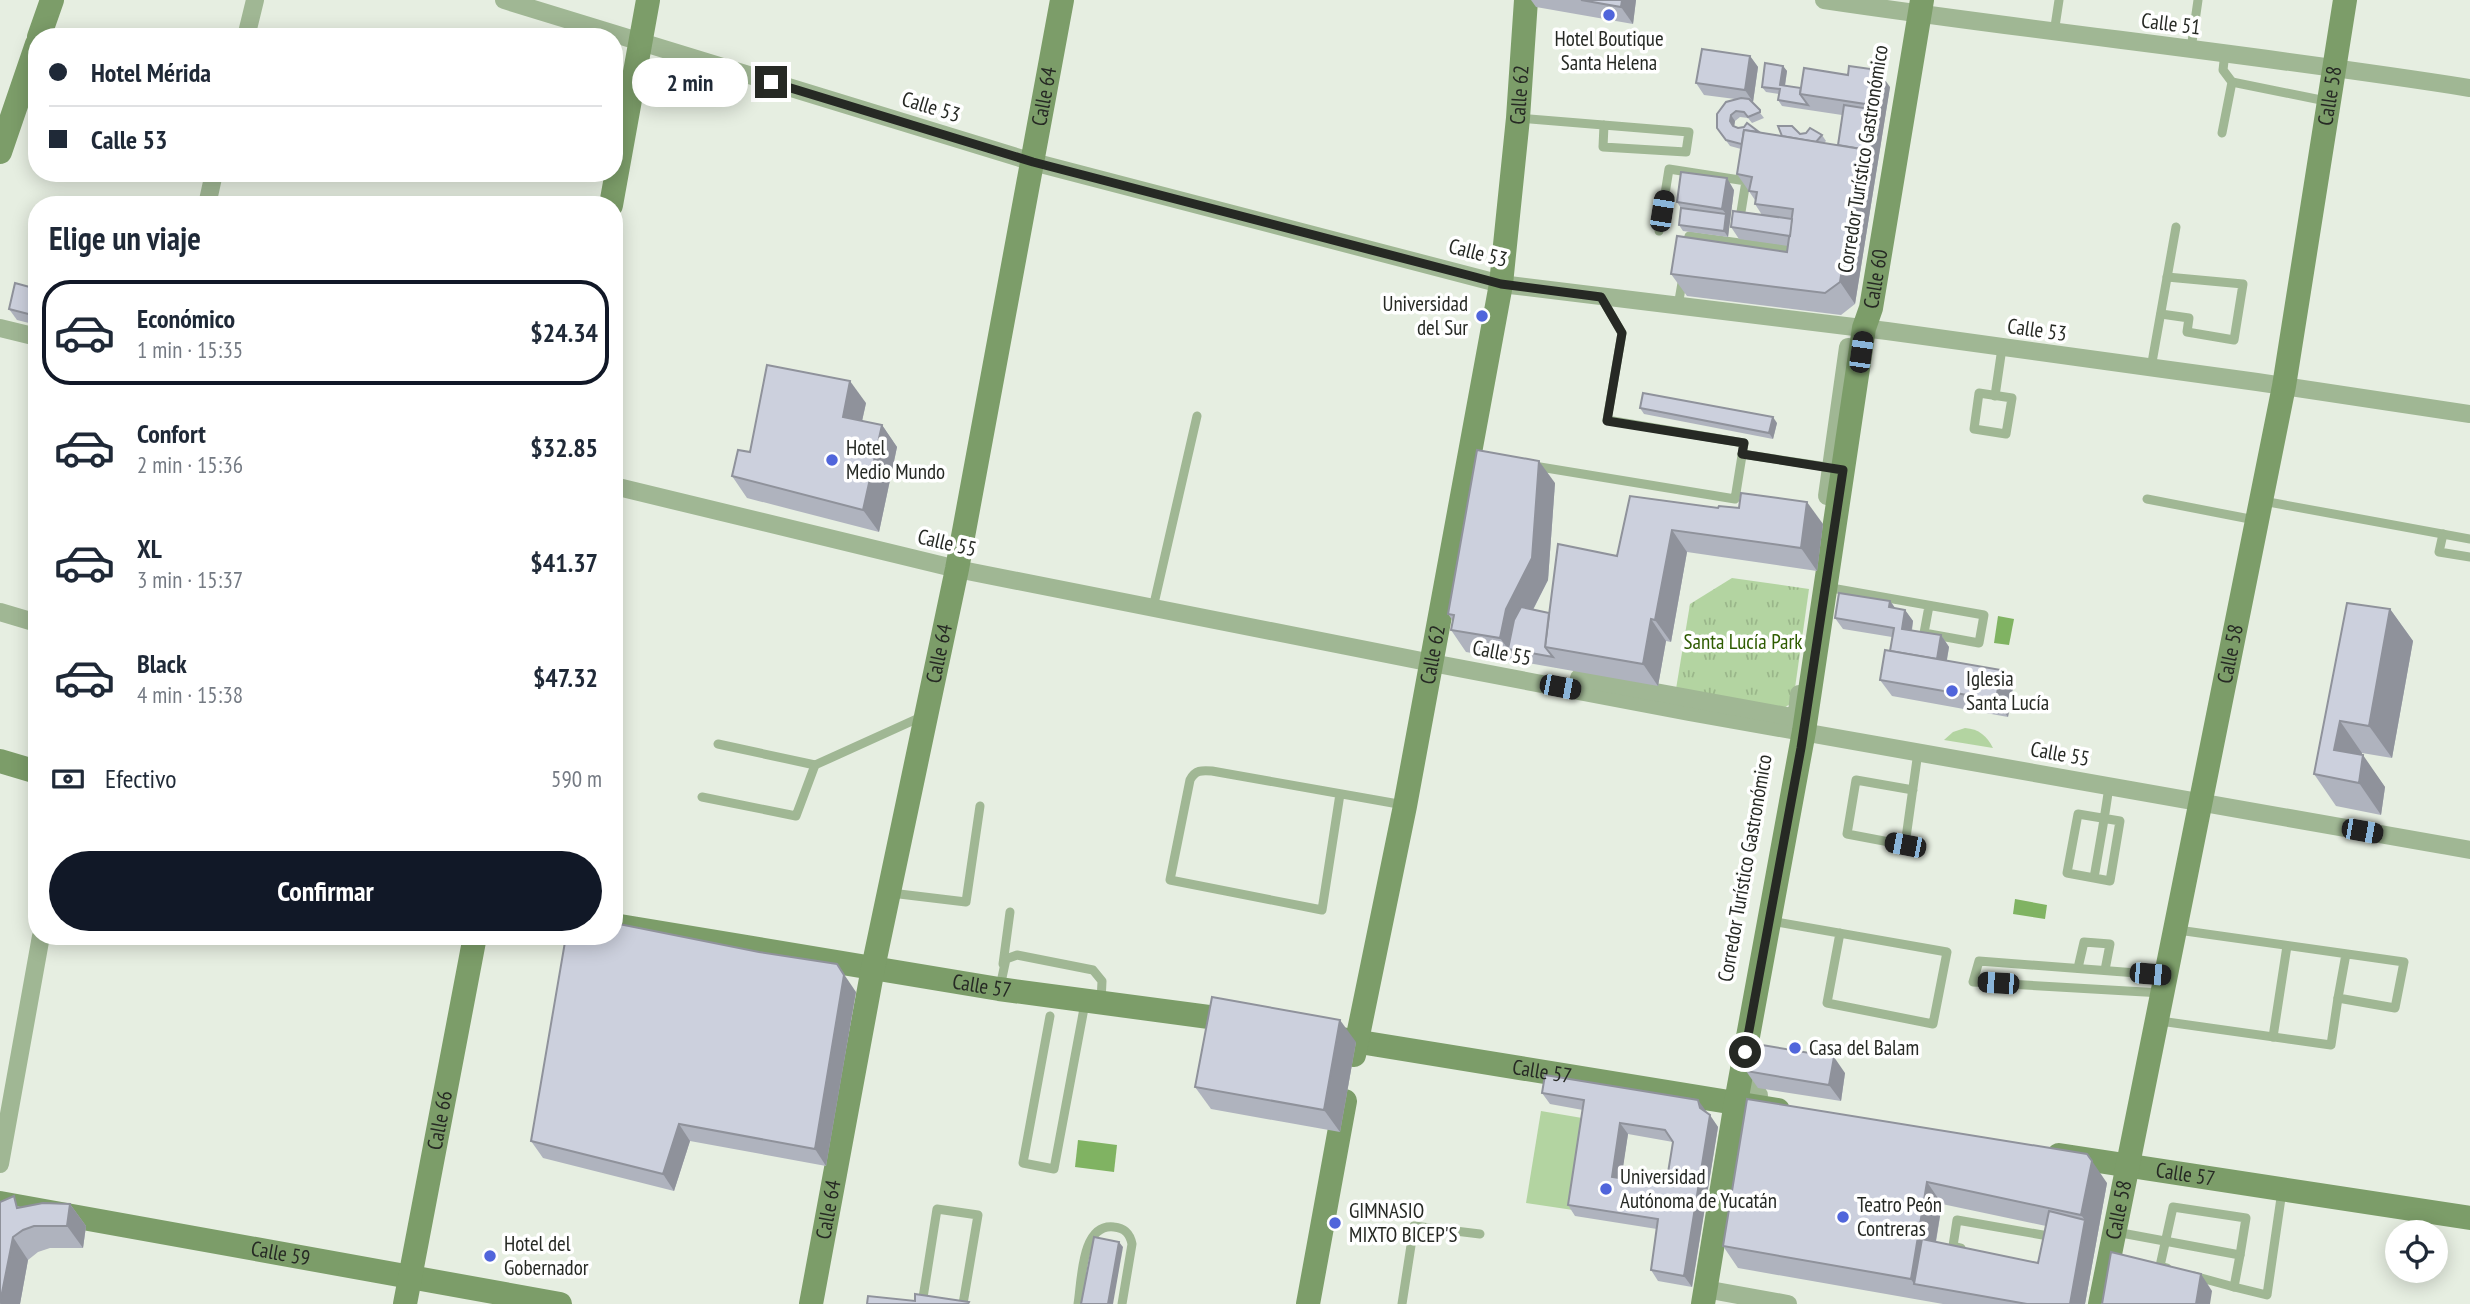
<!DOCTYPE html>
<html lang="es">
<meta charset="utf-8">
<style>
:root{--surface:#fff;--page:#f6f6f7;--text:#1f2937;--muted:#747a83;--line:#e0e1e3;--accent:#111827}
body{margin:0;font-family:"PT Sans Narrow",sans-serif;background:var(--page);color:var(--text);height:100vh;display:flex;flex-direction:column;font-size:26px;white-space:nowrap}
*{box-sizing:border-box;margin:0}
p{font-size:23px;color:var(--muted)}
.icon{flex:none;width:38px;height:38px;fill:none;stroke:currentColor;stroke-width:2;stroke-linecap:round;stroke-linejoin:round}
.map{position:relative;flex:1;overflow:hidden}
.side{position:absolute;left:28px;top:196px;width:595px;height:749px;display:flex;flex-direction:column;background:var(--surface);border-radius:28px;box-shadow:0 4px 18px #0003}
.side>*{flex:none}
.guide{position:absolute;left:28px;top:28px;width:595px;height:154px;border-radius:28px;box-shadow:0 4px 18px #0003;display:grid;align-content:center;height:154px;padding:0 21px;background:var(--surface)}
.tools{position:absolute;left:2385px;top:1220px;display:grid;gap:14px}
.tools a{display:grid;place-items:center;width:63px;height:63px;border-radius:50%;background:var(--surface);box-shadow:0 4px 18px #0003;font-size:35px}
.end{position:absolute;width:32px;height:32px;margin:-16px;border:9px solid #262924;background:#fff;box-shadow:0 0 0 4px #fff}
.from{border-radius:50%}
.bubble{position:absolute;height:49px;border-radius:24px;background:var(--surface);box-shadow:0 4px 18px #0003;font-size:23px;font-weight:800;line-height:49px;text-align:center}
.car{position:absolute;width:21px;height:42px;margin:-21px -10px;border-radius:9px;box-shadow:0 0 5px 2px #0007;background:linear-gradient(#222 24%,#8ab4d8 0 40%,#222 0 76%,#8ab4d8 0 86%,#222 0)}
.guide b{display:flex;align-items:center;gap:24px;height:66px;font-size:26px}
.guide b+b{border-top:2px solid var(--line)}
.guide i{width:18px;height:18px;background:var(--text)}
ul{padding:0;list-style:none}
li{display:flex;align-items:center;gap:21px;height:105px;margin:0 14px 10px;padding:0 7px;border:4px solid transparent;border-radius:28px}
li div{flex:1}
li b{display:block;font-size:26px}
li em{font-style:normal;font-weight:800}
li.selected{border-color:var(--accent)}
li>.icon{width:63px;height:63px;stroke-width:1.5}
h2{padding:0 21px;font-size:32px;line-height:84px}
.pay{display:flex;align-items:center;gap:18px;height:77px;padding:0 21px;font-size:26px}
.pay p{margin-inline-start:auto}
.button{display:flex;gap:14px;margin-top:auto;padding:14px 21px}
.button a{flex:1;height:80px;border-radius:42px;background:var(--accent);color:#fff;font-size:28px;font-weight:800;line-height:80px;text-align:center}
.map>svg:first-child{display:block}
.green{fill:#b3d4a1}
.park{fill:url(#park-tufts)}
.water{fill:#80b362}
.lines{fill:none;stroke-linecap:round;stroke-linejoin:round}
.lane{stroke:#a0b794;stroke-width:9}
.street{stroke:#a0b794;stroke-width:18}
.secondary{stroke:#7c9d69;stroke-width:24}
.wall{fill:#afb3be;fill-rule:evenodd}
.shaded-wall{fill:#8f929b}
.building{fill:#ccd0dd;stroke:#8f929b;stroke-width:2;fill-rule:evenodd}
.route{stroke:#262924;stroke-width:9}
.poi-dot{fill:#5065db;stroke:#fff;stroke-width:2.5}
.labels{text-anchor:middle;stroke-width:7;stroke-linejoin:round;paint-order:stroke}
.street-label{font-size:21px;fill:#262924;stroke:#fff}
.poi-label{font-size:21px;fill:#262924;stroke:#fff;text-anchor:start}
.park-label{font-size:21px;fill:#2e5c01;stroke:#fff}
</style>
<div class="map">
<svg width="2470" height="1304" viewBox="0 0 2470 1304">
<defs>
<pattern id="park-tufts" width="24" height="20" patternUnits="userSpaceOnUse" patternTransform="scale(1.75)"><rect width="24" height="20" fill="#b3d4a1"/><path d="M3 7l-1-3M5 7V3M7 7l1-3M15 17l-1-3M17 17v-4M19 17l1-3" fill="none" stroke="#9ab68a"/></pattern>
</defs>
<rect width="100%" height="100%" fill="#e6eee1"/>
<g class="green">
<path d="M1965 728C1979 729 1987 736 1993 748L1944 740 1953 732Z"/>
<path d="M1541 1111 1588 1119 1573 1210 1526 1203Z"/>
</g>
<path class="park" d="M1732 578 1809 589 1793 702 1784 708 1676 689 1690 604Z"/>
<g class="water">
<path d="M1998 616 2014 619 2009 645 1994 643Z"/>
<path d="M2015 899 2047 905 2045 919 2013 914Z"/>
<path d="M1078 1140 1117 1145 1114 1172 1075 1167Z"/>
</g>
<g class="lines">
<g class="lane">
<path d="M2054 33 2059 0"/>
<path d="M2191 49 2198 0"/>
<path d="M2232 82 2326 101"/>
<path d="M1519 118 1689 132 1686 152 1603 147 1604 125"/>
<path d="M2222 133 2232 82 2223 70 2225 53"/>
<path d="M1659 231 1669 169 1746 181 1740 218 1745 219"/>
<path d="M1687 249 1689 236 1791 250 1790 257"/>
<path d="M1678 306 1683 277"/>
<path d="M2161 314 2189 318 2187 332 2234 340 2243 284 2167 277"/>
<path d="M2151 368 2176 227"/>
<path d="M1979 393 2012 398 2006 434 1974 429Z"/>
<path d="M1995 396 2002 348"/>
<path d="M1742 454 1834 468"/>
<path d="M1534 466 1735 499 1744 443 1607 420 1622 333 1601 297"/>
<path d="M2147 499 2255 520"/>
<path d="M2263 501 2470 539"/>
<path d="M2443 534 2439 552 2470 557"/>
<path d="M1837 589 1984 615 1979 643 1924 633 1929 606"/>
<path d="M1153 608 1197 416"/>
<path d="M718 744 815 765 921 717"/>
<path d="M1913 790 1856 780 1847 834 1905 845 1918 752"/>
<path d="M1340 794 1322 910 1170 880 1190 780C1195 770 1202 770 1212 771L1404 805"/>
<path d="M702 797 796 816 815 765"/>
<path d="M2094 878 2110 881 2120 821 2078 814 2067 873 2094 878C2099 848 2105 817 2109 786"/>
<path d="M891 893 966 902 980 806"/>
<path d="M1771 921 1947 952 1933 1024 1827 1003 1840 933"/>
<path d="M2178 930 2404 962 2395 1008 2338 998 2346 954"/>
<path d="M1003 964 1010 912"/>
<path d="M2078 968 2084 942 2110 944 2105 970"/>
<path d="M1000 987 1006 959 1017 955 1093 970 1102 981 1101 1002"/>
<path d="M2162 993 1973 982 1979 961 2163 975"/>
<path d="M1050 1016 1023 1163 1054 1169 1085 1003"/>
<path d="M2160 1021 2331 1045 2338 998"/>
<path d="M2273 1037 2287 946"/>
<path d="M2116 1232 2240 1255 2234 1287 2267 1295 2282 1191"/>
<path d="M1961 1248 1953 1246 1957 1220 2054 1237"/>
<path d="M2167 1268 2160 1266 2173 1207 2246 1218 2240 1255"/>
<path d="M2194 1276 2234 1287"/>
<path d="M922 1304 937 1209 978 1215 963 1304"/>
<path d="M1078 1304C1082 1280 1081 1223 1114 1227 1125 1228 1130 1234 1132 1244L1122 1304"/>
<path d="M1402 1304 1414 1226 1480 1234"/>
</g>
<g class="street">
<path d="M504 0 1033 162 1501 284 1887 331 2257 382 2470 414"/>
<path d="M1824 0C2039 32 2255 54 2470 88"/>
<path d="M246 37 255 0"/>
<path d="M207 205 214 173"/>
<path d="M0 328 37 337"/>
<path d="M614 486 957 569 1432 663 1689 712 2470 850"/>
<path d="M1827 496 1848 347"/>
<path d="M0 612 37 623"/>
<path d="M1579 678 1792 717 1797 712 1799 694"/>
<path d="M1755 1063 1751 1086 1759 1095"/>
<path d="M0 1164 41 936"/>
<path d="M1705 1289 1788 1304"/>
</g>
<g class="secondary">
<path d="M39 37 52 0"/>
<path d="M0 152 37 44"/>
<path d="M611 205 648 0"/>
<path d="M0 761 37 772"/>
<path id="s1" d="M614 925 999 989 1239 1021"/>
<path id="s2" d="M1323 1036 1778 1110"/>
<path id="s3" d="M1354 1055 1405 806 1501 284 1518 118 1526 0"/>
<path id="s4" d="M2059 1155 2470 1218"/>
<path id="s5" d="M0 1203 560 1304"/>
<path id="s6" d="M405 1304 475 936"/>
<path id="s7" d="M811 1304 873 968 957 569 1062 0"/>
<path d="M1308 1304 1345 1101"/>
<path id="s8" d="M1703 1304 1736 1102 1804 731 1864 328 1871 308 1922 0"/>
<path id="s9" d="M2100 1304 2284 386 2345 0"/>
</g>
</g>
<g class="wall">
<path d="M1531 0H1636L1633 24 1536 7Z"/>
<path d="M1750 56 1758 67 1753 102 1751 101 1764 118 1752 123 1748 118 1740 117 1735 121 1734 127 1738 128 1782 136 1800 134 1822 135 1826 141 1824 143 1838 145 1842 115 1782 106 1778 100 1779 94 1766 92 1762 87 1783 66 1787 71 1785 86 1801 88 1890 87 1855 304 1841 315 1687 296 1671 274 1787 252 1788 246 1739 239 1731 227 1762 215 1755 204V200L1737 174 1741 149 1730 146 1717 128 1735 99 1704 95 1696 83Z"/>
<path d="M1734 190 1728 237 1683 231 1679 225 1681 208 1677 202Z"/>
<path d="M37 289V325L17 320 9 309Z"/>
<path d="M866 403 862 421 882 425 897 447 879 532 747 498 732 476 750 452Z"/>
<path d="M1640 408 1777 423 1773 439 1644 414Z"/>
<path d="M1555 483 1548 580 1533 610 1549 613 1617 556 1630 496 1823 524 1817 571 1687 552 1671 642 1666 641 1658 686 1466 652 1451 630 1453 621 1448 614Z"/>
<path d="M1890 601 1895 608 1905 610 1913 621 1912 631 1941 635 1949 647 1947 660 2013 687 2008 717 1892 696 1880 680 1890 651 1892 637 1843 629 1835 618Z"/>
<path d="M2390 609 2413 641 2392 758 2362 753V755L2385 787 2381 815 2336 806 2314 774Z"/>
<path d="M856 992 826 1166 690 1141 674 1191 543 1158 531 1141Z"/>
<path d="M1356 1042 1340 1132 1211 1109 1195 1087Z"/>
<path d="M1746 1071 1845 1073 1841 1101 1758 1088Z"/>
<path d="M1542 1093 1706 1111 1718 1127 1692 1287 1658 1281 1651 1270 1657 1229 1575 1216 1568 1205 1583 1110 1550 1104ZM1628 1134 1673 1142 1666 1185 1621 1178Z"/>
<path d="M1747 1099 2107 1183 2085 1304H1943L1738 1268 1723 1246ZM1942 1204 2046 1226 2038 1263 1936 1242Z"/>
<path d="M0 1202 21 1207 70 1204 86 1226 83 1248H50L38 1252 28 1260 20 1304Z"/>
</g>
<g class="shaded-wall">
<path d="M1622 0H1636L1633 24 1621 7Z"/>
<path d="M1750 56 1758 67 1753 102 1745 90Z"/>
<path d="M1783 66 1787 71 1784 91 1780 85Z"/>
<path d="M1878 70 1890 87 1855 304 1840 282 1861 149 1876 110 1872 105Z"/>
<path d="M1731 115 1735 121 1734 127 1737 132 1730 121Z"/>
<path d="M1727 178 1734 190 1728 237 1724 231 1726 214 1722 209Z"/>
<path d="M850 381 866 403 858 439 843 417Z"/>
<path d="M1773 417 1777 423 1773 439 1769 433Z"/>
<path d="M882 425 897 447 879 532 863 510Z"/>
<path d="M1539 461 1555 483 1548 580 1522 631 1508 649 1500 638Z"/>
<path d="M1807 502 1823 524 1817 571 1801 548Z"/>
<path d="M1672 530 1687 552 1671 642 1655 620Z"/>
<path d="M1890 601 1898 612 1889 607Z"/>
<path d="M2390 609 2413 641 2392 758 2369 726Z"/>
<path d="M1905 610 1913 621 1910 640 1902 629Z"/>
<path d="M1651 619 1666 641 1658 686 1643 664Z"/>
<path d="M1941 635 1949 647 1944 675 1936 663Z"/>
<path d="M2001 670 2013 687 2008 717 1996 700Z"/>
<path d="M2340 721 2362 753 2357 782 2334 750Z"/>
<path d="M2363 755 2385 787 2381 815 2359 783Z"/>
<path d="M837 964 856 992 826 1166 815 1149Z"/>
<path d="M1340 1020 1356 1042 1340 1132 1324 1110Z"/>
<path d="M1834 1057 1845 1073 1841 1101 1829 1085Z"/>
<path d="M1698 1100 1706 1111 1708 1120 1700 1108Z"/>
<path d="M1710 1115 1718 1127 1692 1287 1684 1276Z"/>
<path d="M1620 1123 1628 1134 1620 1188 1612 1177Z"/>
<path d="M679 1124 690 1141 674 1191 663 1174Z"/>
<path d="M2092 1161 2107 1183 2085 1304H2070L2085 1220 2081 1215Z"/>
<path d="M1927 1182 1942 1204 1928 1287 1914 1284 1911 1279Z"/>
<path d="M70 1204 86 1226 83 1248 67 1226Z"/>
<path d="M13 1237 28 1260 20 1304H0Z"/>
<path d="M1119 1242 1123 1247 1113 1304H1108Z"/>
<path d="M2201 1274 2212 1291 2210 1304H2196Z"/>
</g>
<g class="building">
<path d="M1581 0H1622L1621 7Z"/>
<path d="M1702 49 1750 56 1745 90 1696 83Z"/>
<path d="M1765 63 1783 66 1780 85 1801 88 1800 94 1808 105 1778 100 1780 89 1762 87Z"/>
<path d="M1849 66 1878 70 1872 105 1800 94 1804 68 1848 75Z"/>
<path d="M1741 98 1749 99 1760 110V112L1748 117 1744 112 1736 111 1731 115 1730 121 1733 126 1738 128 1744 127 1747 123 1759 132 1744 130 1742 143 1741 144 1726 140 1717 128V114L1726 102Z"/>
<path d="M1844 105 1876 110 1868 160 1861 149 1838 145Z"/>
<path d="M1778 126H1792L1800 134 1806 133 1810 128 1822 135 1816 142 1782 136Z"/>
<path d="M1744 130 1861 149 1840 282 1825 293 1671 274 1677 236 1787 252 1793 209 1755 204 1757 192 1749 191 1752 177 1737 174Z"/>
<path d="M1681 172 1727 178 1722 209 1677 202Z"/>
<path d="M1681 208 1726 214 1724 231 1679 225Z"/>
<path d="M1733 211 1792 219 1790 236 1731 227Z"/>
<path d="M15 283 37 289 36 316 9 309Z"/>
<path d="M767 365 850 381 843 417 882 425 863 510 732 476 738 450 750 452Z"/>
<path d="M1643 393 1773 417 1769 433 1640 408Z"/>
<path d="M1477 450 1539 461 1532 558 1506 609 1500 638 1451 630 1454 615 1448 614Z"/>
<path d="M1741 493 1807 502 1801 548 1672 530 1655 620 1651 619 1643 664 1545 647 1558 544 1617 556 1630 496 1718 508 1719 506 1739 508Z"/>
<path d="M1839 593 1890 601 1889 607 1905 610 1902 629 1941 635 1937 659 1890 651 1894 628 1835 618Z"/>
<path d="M2347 603 2390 609 2369 726 2340 721 2334 750 2363 755 2359 783 2314 774Z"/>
<path d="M1521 607 1549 613 1545 647 1553 657 1508 649 1514 620Z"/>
<path d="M1885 650 2001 670 1996 700 1880 680Z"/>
<path d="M614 923 759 952 837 964 844 975 815 1149 679 1124 663 1174 531 1141 566 936H614Z"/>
<path d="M1212 997 1340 1020 1324 1110 1195 1087Z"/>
<path d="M1750 1043 1834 1057 1829 1085 1746 1071Z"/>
<path d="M1545 1075 1698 1100 1700 1108 1710 1115 1684 1276 1651 1270 1658 1219 1568 1205 1584 1100 1542 1093ZM1620 1123 1665 1130 1673 1142 1666 1185 1612 1177Z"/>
<path d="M1747 1099 2087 1154 2092 1161 2081 1215 1927 1182 1911 1279 1723 1246Z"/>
<path d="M14 1196 17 1208 43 1203 70 1204 67 1226H34L23 1230 13 1237 0 1303V1202Z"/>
<path d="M2049 1211 2085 1220 2070 1304H2027L1914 1284 1922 1239 2038 1263Z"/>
<path d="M1094 1237 1119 1242 1108 1304H1081Z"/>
<path d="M2111 1252 2201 1274 2196 1304H2102Z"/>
<path d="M915 1294 969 1302 968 1304H867L868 1296 915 1301Z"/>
</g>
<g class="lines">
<path class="route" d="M771 82 1033 162 1475 277 1501 284 1601 297 1622 333 1607 421 1744 443 1742 454 1843 470 1801 748 1745 1052"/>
</g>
<g class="poi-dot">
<circle cx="1609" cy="15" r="7"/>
<circle cx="1482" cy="316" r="7"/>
<circle cx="832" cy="460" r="7"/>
<circle cx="1952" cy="691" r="7"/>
<circle cx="1795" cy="1048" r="7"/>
<circle cx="1606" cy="1189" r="7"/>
<circle cx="1843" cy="1217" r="7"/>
<circle cx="1335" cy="1223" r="7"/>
<circle cx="490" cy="1256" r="7"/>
</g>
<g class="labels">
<g class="street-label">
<text transform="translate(2171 24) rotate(7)" y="7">Calle 51</text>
<text dy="7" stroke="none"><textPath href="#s3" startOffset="975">Calle 62</textPath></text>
<text dy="7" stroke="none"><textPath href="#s7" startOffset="1230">Calle 64</textPath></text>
<text dy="7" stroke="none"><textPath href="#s9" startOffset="1230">Calle 58</textPath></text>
<text transform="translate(931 107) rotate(17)" y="7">Calle 53</text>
<text transform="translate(1863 159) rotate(-81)" y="7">Corredor Turístico Gastronómico</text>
<text transform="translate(1478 253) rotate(14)" y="7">Calle 53</text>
<text dy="7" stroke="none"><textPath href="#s8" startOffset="1040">Calle 60</textPath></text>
<text transform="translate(2037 330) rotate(8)" y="7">Calle 53</text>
<text transform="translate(947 543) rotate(13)" y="7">Calle 55</text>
<text dy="7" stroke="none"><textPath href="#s7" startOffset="663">Calle 64</textPath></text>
<text transform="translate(1502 653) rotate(11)" y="7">Calle 55</text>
<text dy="7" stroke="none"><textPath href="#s3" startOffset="408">Calle 62</textPath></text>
<text dy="7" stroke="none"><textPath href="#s9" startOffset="663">Calle 58</textPath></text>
<text transform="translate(2060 754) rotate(10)" y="7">Calle 55</text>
<text transform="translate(1745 868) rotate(-80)" y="7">Corredor Turístico Gastronómico</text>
<text dy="7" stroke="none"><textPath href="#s1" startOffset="373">Calle 57</textPath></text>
<text dy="7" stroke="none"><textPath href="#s2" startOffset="222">Calle 57</textPath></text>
<text dy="7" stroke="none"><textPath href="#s6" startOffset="187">Calle 66</textPath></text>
<text dy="7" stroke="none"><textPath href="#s4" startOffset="128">Calle 57</textPath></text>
<text dy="7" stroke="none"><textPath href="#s7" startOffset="96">Calle 64</textPath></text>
<text dy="7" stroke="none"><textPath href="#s9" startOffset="96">Calle 58</textPath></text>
<text dy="7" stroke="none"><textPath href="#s5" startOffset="285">Calle 59</textPath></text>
</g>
<g class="poi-label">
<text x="1609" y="46" text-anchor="middle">Hotel Boutique<tspan x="1609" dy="24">Santa Helena</tspan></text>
<text x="1468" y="311" text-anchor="end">Universidad<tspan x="1468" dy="24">del Sur</tspan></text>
<text x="846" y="455">Hotel<tspan x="846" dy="24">Medio Mundo</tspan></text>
<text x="1966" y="686">Iglesia<tspan x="1966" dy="24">Santa Lucía</tspan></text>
<text x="1809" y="1055">Casa del Balam</text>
<text x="1620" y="1184">Universidad<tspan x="1620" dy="24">Autónoma de Yucatán</tspan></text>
<text x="1857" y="1212">Teatro Peón<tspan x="1857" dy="24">Contreras</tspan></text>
<text x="1349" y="1218">GIMNASIO<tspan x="1349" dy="24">MIXTO BICEP'S</tspan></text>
<text x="504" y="1251">Hotel del<tspan x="504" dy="24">Gobernador</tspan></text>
</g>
<g class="park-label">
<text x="1743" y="649">Santa Lucía Park</text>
</g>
</g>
</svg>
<div class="tools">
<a><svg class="icon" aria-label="locate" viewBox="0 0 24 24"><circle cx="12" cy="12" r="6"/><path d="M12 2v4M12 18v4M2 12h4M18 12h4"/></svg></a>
</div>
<i class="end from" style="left:1745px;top:1052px"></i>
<i class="end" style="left:771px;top:82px"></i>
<div class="bubble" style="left:632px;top:58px;width:116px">2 min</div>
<i class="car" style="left:1662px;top:211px;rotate:9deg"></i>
<i class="car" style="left:1861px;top:352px;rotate:8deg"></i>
<i class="car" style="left:1560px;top:687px;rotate:101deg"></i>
<i class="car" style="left:2362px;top:831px;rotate:100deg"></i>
<i class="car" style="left:1905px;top:845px;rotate:281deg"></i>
<i class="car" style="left:2150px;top:974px;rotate:95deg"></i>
<i class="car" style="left:1998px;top:983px;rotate:274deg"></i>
<div class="guide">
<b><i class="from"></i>Hotel Mérida</b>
<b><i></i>Calle 53</b>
</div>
<section class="side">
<h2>Elige un viaje</h2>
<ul>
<li class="selected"><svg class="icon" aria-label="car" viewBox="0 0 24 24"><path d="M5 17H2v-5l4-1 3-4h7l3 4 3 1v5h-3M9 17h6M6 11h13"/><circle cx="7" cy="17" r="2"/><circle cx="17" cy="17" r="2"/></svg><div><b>Económico</b><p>1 min · 15:35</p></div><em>$24.34</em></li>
<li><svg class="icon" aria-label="car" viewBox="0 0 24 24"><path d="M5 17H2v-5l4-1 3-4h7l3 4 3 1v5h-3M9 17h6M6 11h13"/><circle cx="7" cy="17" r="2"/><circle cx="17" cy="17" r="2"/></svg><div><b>Confort</b><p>2 min · 15:36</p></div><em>$32.85</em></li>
<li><svg class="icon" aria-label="car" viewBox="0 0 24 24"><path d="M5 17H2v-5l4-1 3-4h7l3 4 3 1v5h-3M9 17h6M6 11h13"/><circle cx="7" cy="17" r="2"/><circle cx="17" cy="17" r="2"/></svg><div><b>XL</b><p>3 min · 15:37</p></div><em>$41.37</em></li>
<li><svg class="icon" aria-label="car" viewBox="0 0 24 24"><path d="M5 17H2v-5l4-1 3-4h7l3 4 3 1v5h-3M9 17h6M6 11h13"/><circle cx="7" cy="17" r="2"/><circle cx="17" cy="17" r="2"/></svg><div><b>Black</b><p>4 min · 15:38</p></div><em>$47.32</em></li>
</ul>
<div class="pay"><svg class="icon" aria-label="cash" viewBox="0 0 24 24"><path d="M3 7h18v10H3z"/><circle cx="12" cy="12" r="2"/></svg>Efectivo<p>590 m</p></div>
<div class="button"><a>Confirmar</a></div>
</section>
</div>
